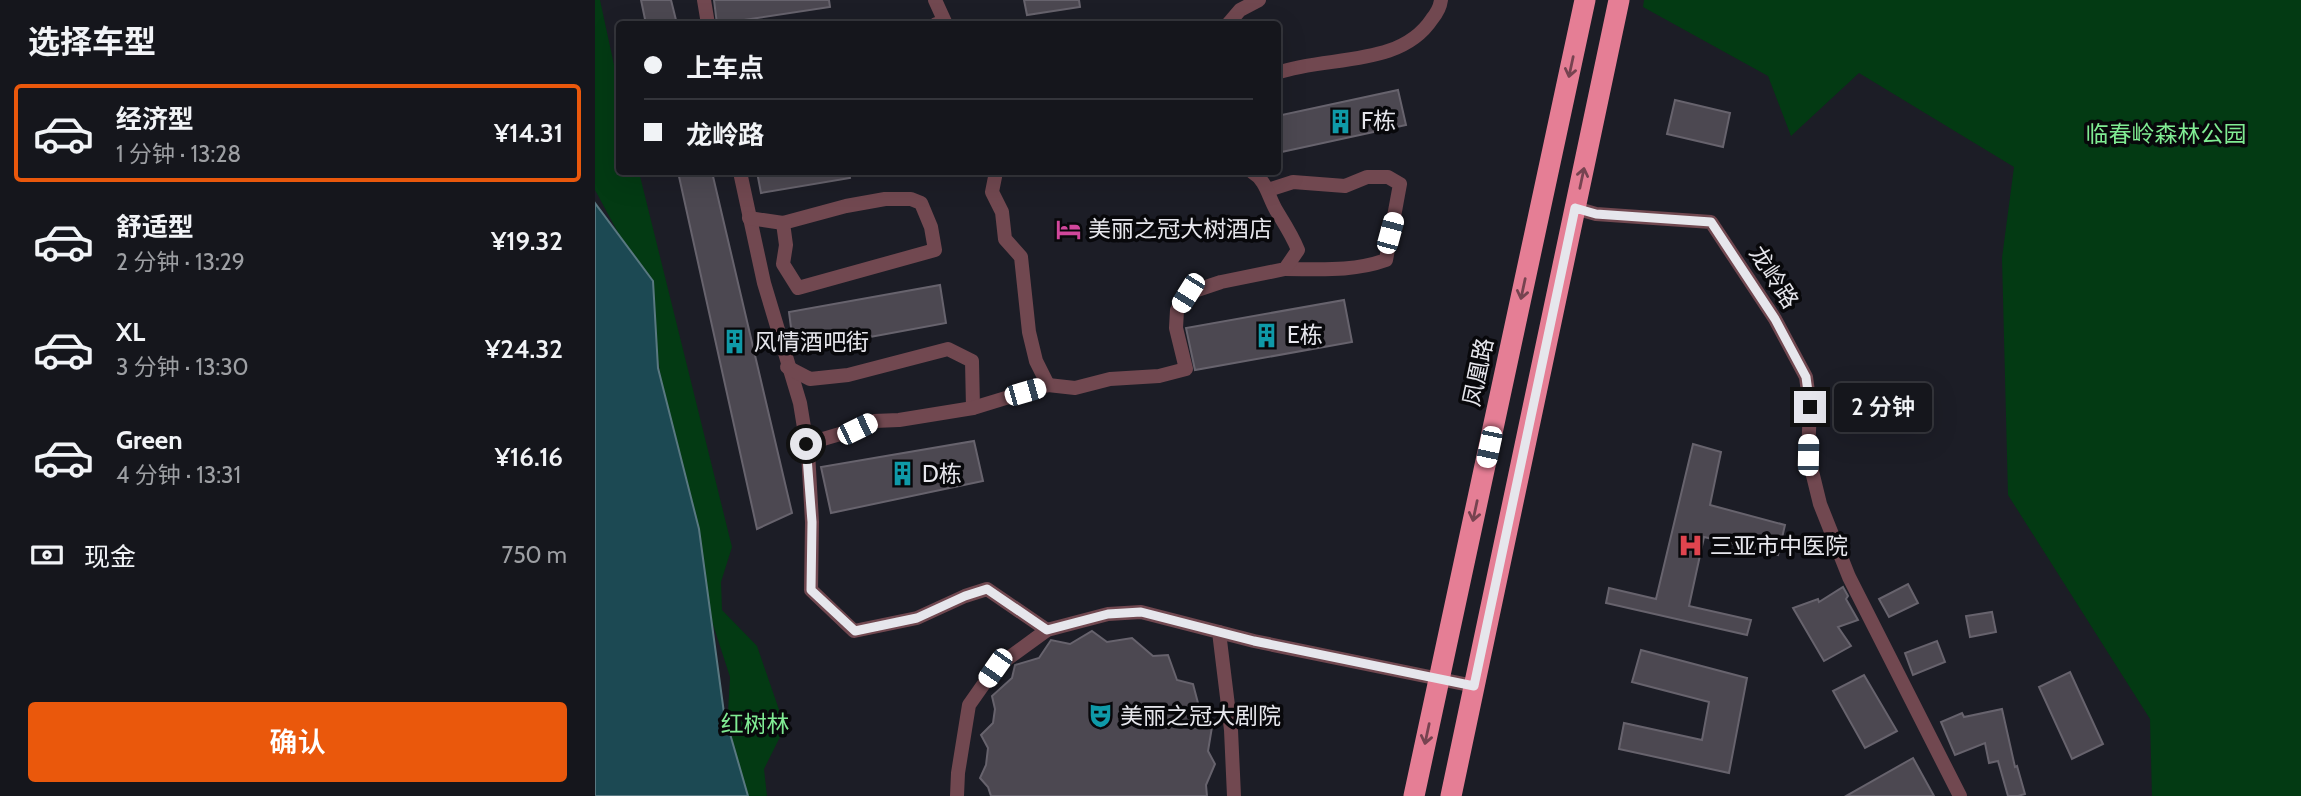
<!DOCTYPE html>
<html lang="zh">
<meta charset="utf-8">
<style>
:root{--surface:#15161c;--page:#222329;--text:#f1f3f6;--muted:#9d9fa3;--line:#34353b;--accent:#ea580c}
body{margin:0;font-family:Cabin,"Noto Sans SC",sans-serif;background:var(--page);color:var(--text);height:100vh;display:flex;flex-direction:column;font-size:26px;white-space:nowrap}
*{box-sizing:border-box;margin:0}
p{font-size:23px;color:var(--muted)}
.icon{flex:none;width:38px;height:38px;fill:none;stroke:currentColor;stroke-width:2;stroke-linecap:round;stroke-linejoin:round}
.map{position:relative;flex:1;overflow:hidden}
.details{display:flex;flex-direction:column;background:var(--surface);width:595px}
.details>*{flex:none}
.hud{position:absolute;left:21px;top:21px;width:665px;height:154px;border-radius:7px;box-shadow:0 7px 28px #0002,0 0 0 2px var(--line);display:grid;align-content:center;height:154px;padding:0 28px;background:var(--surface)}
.end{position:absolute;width:32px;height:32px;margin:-16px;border:9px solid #e6e6ec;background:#111;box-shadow:0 0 0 4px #111}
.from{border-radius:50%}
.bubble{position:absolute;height:49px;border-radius:7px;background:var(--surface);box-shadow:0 7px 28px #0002,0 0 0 2px var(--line);font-size:23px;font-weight:600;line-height:49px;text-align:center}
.car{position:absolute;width:21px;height:42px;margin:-21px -10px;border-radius:9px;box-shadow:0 0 5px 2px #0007;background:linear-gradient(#fff 24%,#345 0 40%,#fff 0 76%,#345 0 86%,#fff 0)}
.hud b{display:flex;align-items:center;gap:24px;height:66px;font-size:26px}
.hud b+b{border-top:2px solid var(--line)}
.hud i{width:18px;height:18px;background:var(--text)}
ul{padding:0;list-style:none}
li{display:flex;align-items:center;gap:21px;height:98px;margin:0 14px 10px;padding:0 14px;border:4px solid transparent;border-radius:7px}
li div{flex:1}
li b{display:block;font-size:26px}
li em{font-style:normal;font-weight:600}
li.current{border-color:var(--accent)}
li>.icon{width:63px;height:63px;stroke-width:1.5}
h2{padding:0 28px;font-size:32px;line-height:84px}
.pay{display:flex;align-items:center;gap:18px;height:77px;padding:0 28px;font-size:26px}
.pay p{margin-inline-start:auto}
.action{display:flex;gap:14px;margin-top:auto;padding:14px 28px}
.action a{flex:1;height:80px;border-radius:7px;background:var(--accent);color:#fff;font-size:28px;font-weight:600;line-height:80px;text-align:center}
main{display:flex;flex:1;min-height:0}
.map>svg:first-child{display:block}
.green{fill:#033a13}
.water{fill:#1c4953;stroke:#597881;stroke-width:2}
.building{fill:#4c4851;stroke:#67636d;stroke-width:2}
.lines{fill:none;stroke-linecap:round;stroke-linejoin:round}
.street{stroke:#714850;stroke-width:14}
.highway{stroke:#e57e95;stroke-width:21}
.oneway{stroke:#764350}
.route{stroke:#e6e6ec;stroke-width:9}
.labels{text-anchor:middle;stroke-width:7;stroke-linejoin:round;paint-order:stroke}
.poi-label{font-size:23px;fill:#e6e6ec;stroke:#08080b;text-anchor:start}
.park-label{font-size:23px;fill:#80ec93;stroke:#08080b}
.street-label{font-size:23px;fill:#e6e6ec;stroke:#08080b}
</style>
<main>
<section class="details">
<h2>选择车型</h2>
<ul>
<li class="current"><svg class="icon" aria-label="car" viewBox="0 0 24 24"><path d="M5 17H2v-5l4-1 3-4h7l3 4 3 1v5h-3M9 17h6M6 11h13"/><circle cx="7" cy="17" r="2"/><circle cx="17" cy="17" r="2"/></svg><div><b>经济型</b><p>1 分钟 · 13:28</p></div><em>¥14.31</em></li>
<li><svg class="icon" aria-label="car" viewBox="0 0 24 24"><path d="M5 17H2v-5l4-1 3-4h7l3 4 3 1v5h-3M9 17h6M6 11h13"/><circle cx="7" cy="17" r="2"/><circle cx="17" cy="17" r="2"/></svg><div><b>舒适型</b><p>2 分钟 · 13:29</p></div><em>¥19.32</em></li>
<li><svg class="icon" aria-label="car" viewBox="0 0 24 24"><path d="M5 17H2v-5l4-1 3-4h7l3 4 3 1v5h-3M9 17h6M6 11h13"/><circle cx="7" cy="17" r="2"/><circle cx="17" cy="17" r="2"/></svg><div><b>XL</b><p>3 分钟 · 13:30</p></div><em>¥24.32</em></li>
<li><svg class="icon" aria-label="car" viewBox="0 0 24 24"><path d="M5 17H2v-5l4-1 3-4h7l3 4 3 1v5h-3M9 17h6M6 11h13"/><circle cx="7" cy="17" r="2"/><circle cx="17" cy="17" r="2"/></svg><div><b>Green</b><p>4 分钟 · 13:31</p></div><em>¥16.16</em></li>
</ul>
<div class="pay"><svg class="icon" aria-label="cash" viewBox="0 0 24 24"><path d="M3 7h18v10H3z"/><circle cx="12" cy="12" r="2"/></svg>现金<p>750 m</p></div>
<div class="action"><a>确认</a></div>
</section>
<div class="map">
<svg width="1706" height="796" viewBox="0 0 1706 796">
<rect width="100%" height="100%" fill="#1c1d26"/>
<g class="green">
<path d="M0 0H5L24 88V172H44L137 547 126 582 127 610 162 646 190 727 169 769 172 796H145L131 748 135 677 101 572 75 442 53 288 0 190Z"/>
<path d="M1049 0H1706V796H1557L1555 719 1413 495 1407 258 1419 167 1264 73 1196 136 1173 76 1048 7Z"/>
</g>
<path class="water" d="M0 203 58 281 63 368 104 529 129 713 153 796H0Z"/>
<g class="building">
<path d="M46 0H76L82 24H51Z"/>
<path d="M119 0H234L235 7 122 24Z"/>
<path d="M429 0H484L485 7 432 15Z"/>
<path d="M803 90 811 125 682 153V116Z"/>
<path d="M1080 100 1135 113 1128 147 1072 134Z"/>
<path d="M83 172H117L197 513 162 529Z"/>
<path d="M162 172H254L255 178 166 193Z"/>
<path d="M345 285 351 323 199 351 194 312Z"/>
<path d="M749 300 757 342 600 370 591 328Z"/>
<path d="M379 441 388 481 236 513 226 467Z"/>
<path d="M1098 444 1126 452 1115 505 1190 525 1183 555 1109 537 1094 606 1156 620 1152 635 1011 603 1014 588 1061 599Z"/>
<path d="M1313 584 1323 603 1294 617 1284 599Z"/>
<path d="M1248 587 1253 596 1251 599 1263 620 1243 627 1256 646 1229 661 1198 608 1223 599 1224 602Z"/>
<path d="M1397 612 1401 632 1375 637 1371 616Z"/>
<path d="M497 631 512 642 537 638 558 656 573 655 582 680 598 684 603 703 617 727 613 751 620 764 611 785 612 796H396L393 787 385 778 391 765 393 748 386 735 398 723 400 709 397 696 417 678 420 665 444 658 456 640 475 644Z"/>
<path d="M1342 641 1350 662 1318 675 1310 653Z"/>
<path d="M1046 650 1152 678 1134 773 1024 749 1029 723 1107 740 1114 702 1037 682Z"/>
<path d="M1475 672 1508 744 1477 759 1444 687Z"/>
<path d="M1269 675 1302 731 1270 748 1238 691Z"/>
<path d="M1407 709 1420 767 1422 766 1430 794 1423 796H1413L1403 761 1394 763 1390 743 1360 755 1346 722 1367 713 1369 717Z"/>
<path d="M1318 758 1339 796H1251Z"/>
</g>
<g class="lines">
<g class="street">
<path d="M109 0 113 24"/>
<path d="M340 0 350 22 341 24"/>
<path d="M633 24 645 10 664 0"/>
<path d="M682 73C732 55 805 68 837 19 842 13 845 8 846 0"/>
<path d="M145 172 169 283 205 403 213 452 217 522 216 590 259 631 322 618 370 596 392 589 452 630"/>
<path d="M673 190 698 182 750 186 772 177H793L805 184 791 260C758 272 724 269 690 269"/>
<path d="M980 208 1001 214 1116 222 1180 319 1211 377 1215 407 1213 455 1225 504 1254 577 1365 796"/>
<path d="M154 218 188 223 251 206 290 199H316L326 203 336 227 340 250 203 288 188 264 191 245 188 223"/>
<path d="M192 367 215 379 253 375 353 349 377 361 378 408"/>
<path d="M453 385 480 388 515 379 564 376 591 369 581 328 582 310 593 293 626 282 690 269 703 250C697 235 689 223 681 210 673 196 671 180 657 172"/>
<path d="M211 444 262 429 279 421 304 420 378 408 453 385 441 361 434 332 426 257 410 239 407 212 397 192 401 172"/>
<path d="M624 632 659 641 879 686"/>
<path d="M362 796 363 773 374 705 400 668 452 630 513 614 546 612 624 632 636 730 639 796"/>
</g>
<g class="highway">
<path d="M819 796 990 0"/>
<path d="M856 796 1024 0"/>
</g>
</g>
<defs><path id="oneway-shaft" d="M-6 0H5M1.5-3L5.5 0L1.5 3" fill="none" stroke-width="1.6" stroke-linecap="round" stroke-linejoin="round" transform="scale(1.75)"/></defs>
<g class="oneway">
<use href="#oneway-shaft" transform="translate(976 67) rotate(102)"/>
<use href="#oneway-shaft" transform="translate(987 178) rotate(-78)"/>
<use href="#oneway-shaft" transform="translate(928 289) rotate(102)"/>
<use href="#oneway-shaft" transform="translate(880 511) rotate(102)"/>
<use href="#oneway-shaft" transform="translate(832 734) rotate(102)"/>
</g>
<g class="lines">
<path class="route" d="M211 444 217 522 216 590 260 631 322 618 370 596 392 589 452 630 513 614 546 612 659 641 879 686 980 208 1001 214 1116 222 1180 319 1211 377 1215 407"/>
</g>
<defs>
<symbol id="building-bare" viewBox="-9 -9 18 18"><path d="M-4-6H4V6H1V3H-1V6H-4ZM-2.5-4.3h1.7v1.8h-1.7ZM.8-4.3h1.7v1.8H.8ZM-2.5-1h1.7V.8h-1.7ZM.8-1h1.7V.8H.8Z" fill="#0f9aa8" stroke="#08080b" stroke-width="2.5" paint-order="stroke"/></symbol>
<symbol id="hotel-bare" viewBox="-9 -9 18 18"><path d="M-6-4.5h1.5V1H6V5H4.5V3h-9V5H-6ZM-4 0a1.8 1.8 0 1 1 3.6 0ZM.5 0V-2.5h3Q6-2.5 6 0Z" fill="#d1479c" stroke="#08080b" stroke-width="2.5" paint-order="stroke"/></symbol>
<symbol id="hospital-bare" viewBox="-9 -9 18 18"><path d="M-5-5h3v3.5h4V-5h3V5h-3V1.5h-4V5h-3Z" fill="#e0444e" stroke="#08080b" stroke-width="2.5" paint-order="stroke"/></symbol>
<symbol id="theatre-bare" viewBox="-9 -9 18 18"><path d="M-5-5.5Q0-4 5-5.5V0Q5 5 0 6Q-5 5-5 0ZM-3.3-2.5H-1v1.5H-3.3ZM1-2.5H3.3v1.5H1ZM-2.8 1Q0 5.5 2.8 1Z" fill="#0f9aa8" stroke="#08080b" stroke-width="2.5" paint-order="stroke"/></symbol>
</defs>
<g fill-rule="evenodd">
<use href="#building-bare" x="728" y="104" width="35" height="35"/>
<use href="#hotel-bare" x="456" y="212" width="35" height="35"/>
<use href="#building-bare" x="654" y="318" width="35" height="35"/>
<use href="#building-bare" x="122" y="324" width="35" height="35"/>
<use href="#building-bare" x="290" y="456" width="35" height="35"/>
<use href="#hospital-bare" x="1078" y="528" width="35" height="35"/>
<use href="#theatre-bare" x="488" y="698" width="35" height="35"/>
</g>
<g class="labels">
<g class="poi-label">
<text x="766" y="129">F栋</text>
<text x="493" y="237">美丽之冠大树酒店</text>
<text x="692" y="343">E栋</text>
<text x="159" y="350">风情酒吧街</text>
<text x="327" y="482">D栋</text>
<text x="1115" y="554">三亚市中医院</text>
<text x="525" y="724">美丽之冠大剧院</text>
</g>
<g class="park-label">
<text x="1571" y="142">临春岭森林公园</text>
<text x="160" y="732">红树林</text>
</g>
<g class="street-label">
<text transform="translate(1179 277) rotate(57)" y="8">龙岭路</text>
<text transform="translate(883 372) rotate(-78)" y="8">凤凰路</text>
</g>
</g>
</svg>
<i class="end from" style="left:211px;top:444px"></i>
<i class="end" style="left:1215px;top:407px"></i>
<div class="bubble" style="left:1239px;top:383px;width:98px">2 分钟</div>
<i class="car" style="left:795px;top:233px;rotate:15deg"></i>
<i class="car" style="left:593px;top:293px;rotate:212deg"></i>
<i class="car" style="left:430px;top:392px;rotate:74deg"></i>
<i class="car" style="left:262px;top:429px;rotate:64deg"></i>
<i class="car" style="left:894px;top:447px;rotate:192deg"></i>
<i class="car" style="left:1213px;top:455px;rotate:1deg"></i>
<i class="car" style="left:400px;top:668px;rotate:215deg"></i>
<div class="hud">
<b><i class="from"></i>上车点</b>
<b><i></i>龙岭路</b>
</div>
</div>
</main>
